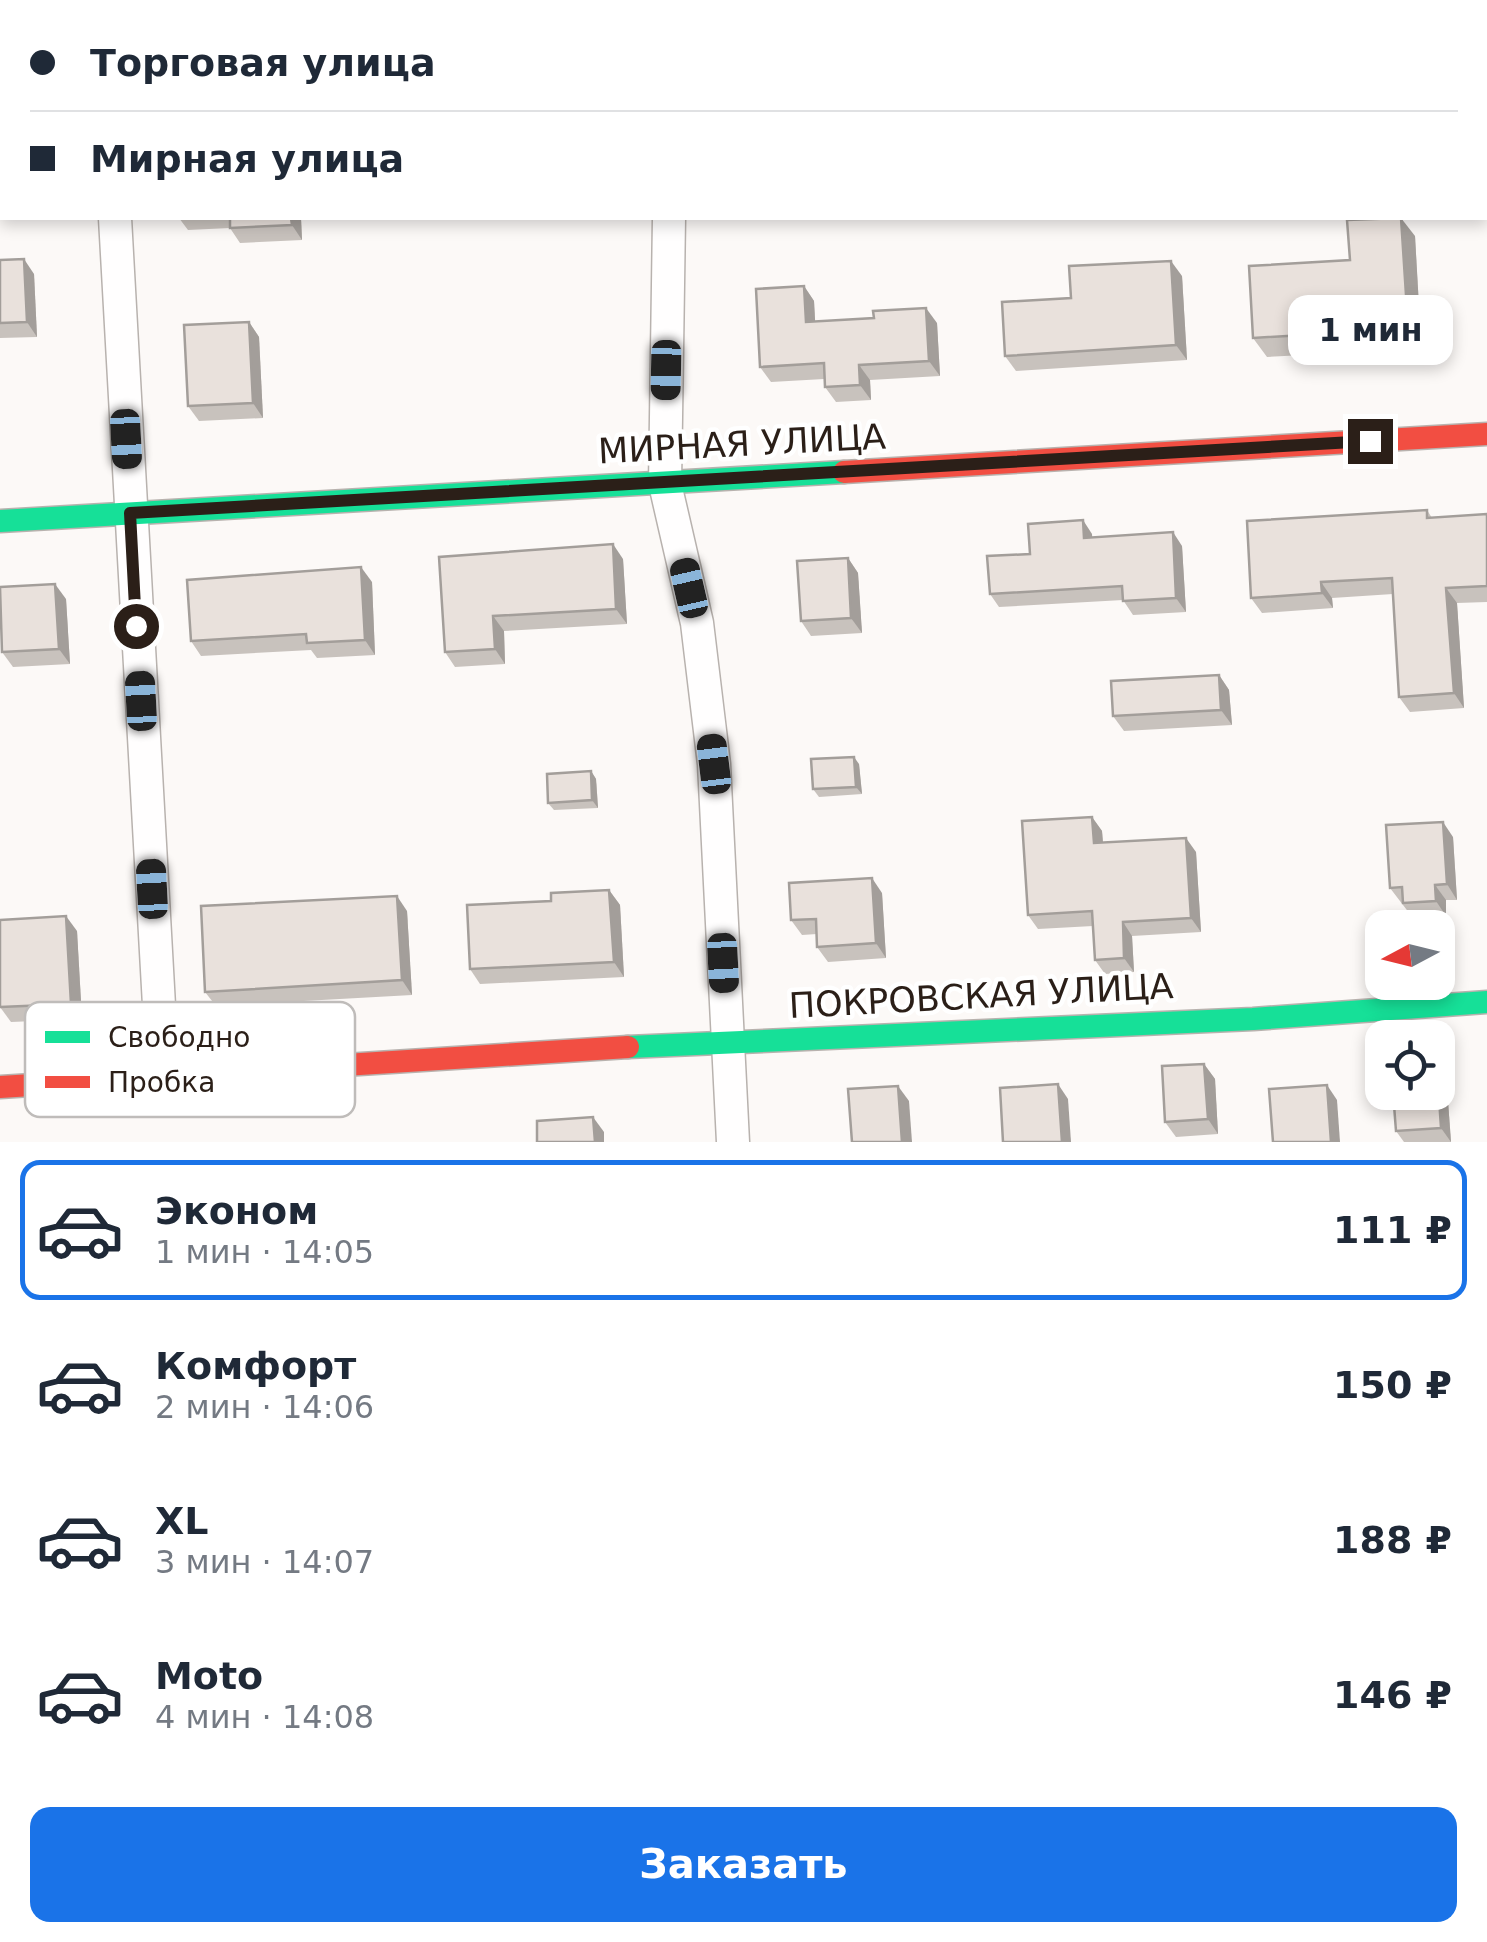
<!DOCTYPE html>
<html lang="ru">
<meta charset="utf-8">
<style>
:root{--surface:#fff;--page:#f2f2f3;--text:#1f2937;--muted:#747a83;--line:#e0e1e3;--accent:#1a73e8}
body{margin:0;font-family:"DejaVu Sans",sans-serif;background:var(--page);color:var(--text);height:100vh;display:flex;flex-direction:column;font-size:38px;white-space:nowrap}
*{box-sizing:border-box;margin:0}
p{font-size:32px;color:var(--muted)}
.icon{flex:none;width:55px;height:55px;fill:none;stroke:currentColor;stroke-width:2;stroke-linecap:round;stroke-linejoin:round}
.map{position:relative;height:1142px;overflow:hidden}
.sheet{display:flex;flex-direction:column;background:var(--surface);flex:1}
.sheet>*{flex:none}
.banner{position:absolute;left:0px;top:0px;width:1488px;height:220px;box-shadow:0 5px 15px #0003;display:grid;align-content:center;height:220px;padding:0 30px;background:var(--surface)}
.needle{width:65px;rotate:263deg}
.tools{position:absolute;left:1365px;top:910px;display:grid;gap:20px}
.tools a{display:grid;place-items:center;width:90px;height:90px;border-radius:20px;background:var(--surface);box-shadow:0 5px 15px #0003;font-size:50px}
.end{position:absolute;width:45px;height:45px;margin:-22px;border:12px solid #2b1f18;background:#fff;box-shadow:0 0 0 5px #fff}
.from{border-radius:50%}
.bubble{position:absolute;height:70px;border-radius:20px;background:var(--surface);box-shadow:0 5px 15px #0003;font-size:32px;font-weight:600;line-height:70px;text-align:center}
.car{position:absolute;width:30px;height:60px;margin:-30px -15px;border-radius:12px;box-shadow:0 0 8px 2px #0007;background:linear-gradient(#222 24%,#8ab4d8 0 40%,#222 0 76%,#8ab4d8 0 86%,#222 0)}
.banner b{display:flex;align-items:center;gap:35px;height:95px;font-size:38px}
.banner b+b{border-top:2px solid var(--line)}
.banner i{width:25px;height:25px;background:var(--text)}
ul{padding:18px 0 0;list-style:none}
li{display:flex;align-items:center;gap:30px;height:140px;margin:0 20px 15px;padding:0 10px;border:5px solid transparent;border-radius:20px}
li div{flex:1}
li b{display:block;font-size:38px}
li em{font-style:normal;font-weight:600}
li.current{border-color:var(--accent)}
li>.icon{width:90px;height:90px;stroke-width:1.5}
.button{display:flex;gap:20px;margin-top:auto;padding:20px 30px}
.button a{flex:1;height:115px;border-radius:20px;background:var(--accent);color:#fff;font-size:40px;font-weight:600;line-height:115px;text-align:center}
.map>svg:first-child{display:block}
.lines{fill:none;stroke-linecap:round;stroke-linejoin:round}
.street-casing{stroke:#b8b2ae;stroke-width:35}
.fast-casing{stroke:#b8b2ae;stroke-width:25}
.jam-casing{stroke:#b8b2ae;stroke-width:25}
.street{stroke:#fffefe;stroke-width:32}
.fast{stroke:#16e098;stroke-width:22}
.jam{stroke:#f24e42;stroke-width:22}
.wall{fill:#c8c2bd}
.shaded-wall{fill:#a39e9a}
.building{fill:#e9e1dc;stroke:#a39e9a;stroke-width:2.5}
.route{stroke:#2b1f18;stroke-width:12}
.labels{text-anchor:middle;stroke-width:9;stroke-linejoin:round;paint-order:stroke}
.street-label{font-size:35px;fill:#2b1f18;stroke:#fff}
.key{fill:#fff;stroke:#bfbcba;stroke-width:2.5}
.key-label{font-size:28px;fill:#2b1f18}
</style>
<div class="map">
<svg width="1487" height="1142" viewBox="0 0 1487 1142">
<rect width="100%" height="100%" fill="#fcf9f7"/>
<g class="lines">
<defs>
<g id="street">
<path d="M660 0V2"/>
<path d="M104 2V0"/>
<path d="M0 11H2"/>
<path d="M115 218 163 1077"/>
<path d="M669 218 665 484 697 623 714 764 733 1142"/>
</g>
<g id="fast">
<path d="M0 521 844 472"/>
<path d="M628 1047 1253 1019 1487 1002"/>
</g>
<g id="jam">
<path d="M844 472 1487 434"/>
<path d="M0 1087 628 1047"/>
</g>
</defs>
<use href="#street" class="street-casing"/>
<use href="#fast" class="fast-casing"/>
<use href="#jam" class="jam-casing"/>
<use href="#street" class="street"/>
<use href="#fast" class="fast"/>
<use href="#jam" class="jam"/>
</g>
<g class="wall">
<path d="M1330 0H1391V1L1331 2Z"/>
<path d="M179 218H301L302 240 240 243 230 228 188 230Z"/>
<path d="M1415 236 1422 360 1368 363 1360 352 1267 357 1253 338 1350 260Z"/>
<path d="M0 260 34 274 37 337 0 338Z"/>
<path d="M1182 276 1187 360 1016 371 1005 356Z"/>
<path d="M804 286 814 301 815 322 937 323 940 376 870 380 871 400 836 402 825 387 824 379 771 382 760 367Z"/>
<path d="M249 322 259 337 263 418 199 421 188 406Z"/>
<path d="M1427 510 1432 518 1487 514V602L1457 603 1464 708 1410 712 1399 697 1393 594 1332 598 1333 608 1262 613 1251 598Z"/>
<path d="M1092 534V537L1182 546 1186 612 1133 615 1123 600 999 607 990 594 1030 554Z"/>
<path d="M439 557 623 559 627 624 504 631 505 664 455 667 445 652Z"/>
<path d="M848 558 858 573 862 633 811 636 801 621Z"/>
<path d="M372 582 375 655 317 658 311 650 201 656 191 641Z"/>
<path d="M66 599 70 664 13 667 2 652Z"/>
<path d="M1219 675 1229 690 1232 725 1124 731 1113 716Z"/>
<path d="M859 764 862 794 819 797 813 789Z"/>
<path d="M591 771 596 779 598 808 554 810 548 803Z"/>
<path d="M1092 817 1102 831 1103 842 1196 852 1201 932 1132 936 1134 972 1105 974 1095 960 1093 926 1038 929 1028 915Z"/>
<path d="M1453 837 1457 900H1446V916L1413 918 1390 888Z"/>
<path d="M609 890 620 905 624 977 480 984 470 969 551 901Z"/>
<path d="M882 893 886 958 828 962 817 947V934L802 935 791 920Z"/>
<path d="M407 911 412 995 216 1006 205 992Z"/>
<path d="M77 931 82 1019 11 1022 0 1007Z"/>
<path d="M1204 1064 1215 1079 1218 1134 1176 1137 1165 1122Z"/>
<path d="M1446 1074 1451 1142H1404L1396 1131Z"/>
</g>
<g class="shaded-wall">
<path d="M291 218H301L302 240 292 225Z"/>
<path d="M1401 218 1415 236 1422 360 1409 341Z"/>
<path d="M24 259 34 274 37 337 27 322Z"/>
<path d="M1171 261 1182 276 1187 360 1176 345Z"/>
<path d="M804 286 814 301 816 337 806 322Z"/>
<path d="M926 308 937 323 940 376 929 361Z"/>
<path d="M249 322 259 337 263 418 253 403Z"/>
<path d="M859 365 870 380 871 400 860 385Z"/>
<path d="M1083 520 1092 534 1093 551 1084 538Z"/>
<path d="M1173 532 1182 546 1186 612 1176 598Z"/>
<path d="M613 544 623 559 627 624 616 609Z"/>
<path d="M848 558 858 573 862 633 851 618Z"/>
<path d="M361 567 372 582 375 655 365 640Z"/>
<path d="M1321 582 1332 598 1333 608 1322 593Z"/>
<path d="M55 584 66 599 70 664 59 649Z"/>
<path d="M1446 588 1457 603 1464 708 1454 693Z"/>
<path d="M493 616 504 631 505 664 495 649Z"/>
<path d="M1219 675 1229 690 1232 725 1221 710Z"/>
<path d="M854 757 859 764 862 794 856 787Z"/>
<path d="M591 771 596 779 598 808 592 800Z"/>
<path d="M1092 817 1102 831 1104 857 1094 843Z"/>
<path d="M1443 822 1453 837 1457 900 1447 884Z"/>
<path d="M1186 838 1196 852 1201 932 1191 918Z"/>
<path d="M872 878 882 893 886 958 876 943Z"/>
<path d="M1435 885 1446 900V916L1436 901Z"/>
<path d="M609 890 620 905 624 977 614 962Z"/>
<path d="M397 896 407 911 412 995 402 980Z"/>
<path d="M66 916 77 931 82 1019 71 1004Z"/>
<path d="M1123 922 1132 936 1134 972 1124 958Z"/>
<path d="M1438 1061 1446 1074 1451 1142 1441 1128Z"/>
<path d="M1204 1064 1215 1079 1218 1134 1208 1119Z"/>
<path d="M1058 1084 1068 1099 1071 1142H1062Z"/>
<path d="M1327 1085 1337 1100 1340 1142H1331Z"/>
<path d="M898 1086 909 1101 912 1142H902Z"/>
<path d="M593 1117 604 1132V1142H595Z"/>
</g>
<g class="building">
<rect x="762" y="0" width="174" height="2"/>
<path d="M1107 0H1161L1162 2H1107Z"/>
<rect x="0" y="47" width="2" height="118"/>
<path d="M230 218H291L292 225 230 228Z"/>
<path d="M1401 218 1409 341 1355 344 1354 332 1253 338 1249 266 1350 260 1347 220Z"/>
<path d="M24 259 27 322 0 323V260Z"/>
<path d="M1171 261 1176 345 1005 356 1002 302 1071 298 1069 266Z"/>
<path d="M804 286 806 322 874 318 873 311 926 308 929 361 859 365 860 385 825 387 824 363 760 367 756 289Z"/>
<path d="M249 322 253 403 188 406 184 325Z"/>
<path d="M1427 510V518L1487 514V586L1446 588 1454 693 1399 697 1392 578 1321 582 1322 593 1251 598 1247 521Z"/>
<path d="M1083 520 1084 538 1173 532 1176 598 1123 601 1122 586 990 594 987 556 1030 554 1028 524Z"/>
<path d="M613 544 616 609 493 616 495 649 445 652 439 557Z"/>
<path d="M848 558 851 618 801 621 797 561Z"/>
<path d="M361 567 365 640 307 643 306 634 191 641 187 580Z"/>
<path d="M55 584 59 649 2 652 0 587Z"/>
<path d="M1219 675 1221 710 1113 716 1111 681Z"/>
<path d="M854 757 856 787 813 789 811 759Z"/>
<path d="M591 771 592 800 548 803 547 774Z"/>
<path d="M1092 817 1094 843 1186 838 1191 918 1123 922 1124 958 1095 960 1092 911 1028 915 1022 821Z"/>
<path d="M1443 822 1447 884 1435 885 1436 901 1403 903 1402 887 1390 888 1386 825Z"/>
<path d="M872 878 876 943 817 947 816 919 791 920 789 883Z"/>
<path d="M609 890 614 962 470 969 467 905 551 901V893Z"/>
<path d="M397 896 402 980 205 992 201 906Z"/>
<path d="M66 916 71 1004 0 1007V920Z"/>
<path d="M1204 1064 1208 1119 1165 1122 1162 1066Z"/>
<path d="M1438 1083 1441 1128 1396 1131 1393 1092H1438Z"/>
<path d="M1058 1084 1062 1142H1003L1000 1088Z"/>
<path d="M1327 1085 1331 1142H1273L1269 1089Z"/>
<path d="M898 1086 902 1142H852L848 1089Z"/>
<path d="M593 1117 595 1142H537V1121Z"/>
</g>
<g class="lines">
<path class="route" d="M136 626 130 513 1370 441"/>
</g>
<g class="labels">
<g class="street-label">
<text transform="translate(742 444) rotate(-3)" y="12">МИРНАЯ УЛИЦА</text>
<text transform="translate(981 996) rotate(-3)" y="12">ПОКРОВСКАЯ УЛИЦА</text>
</g>
</g>
<rect x="25" y="1002" width="330" height="115" rx="15" class="key"/>
<rect x="45" y="1031" width="45" height="12" fill="#16e098"/>
<rect x="45" y="1076" width="45" height="12" fill="#f24e42"/>
<g class="key-label">
<text x="108" y="1047">Свободно</text>
<text x="108" y="1092">Пробка</text>
</g>
</svg>
<div class="tools">
<a><svg class="needle" viewBox="-14 -14 28 28"><path d="M0-13l5 13h-10z" fill="#e53935"/><path d="M0 13l5-13h-10z" fill="#747a83"/></svg></a>
<a><svg class="icon" aria-label="locate" viewBox="0 0 24 24"><circle cx="12" cy="12" r="6"/><path d="M12 2v4M12 18v4M2 12h4M18 12h4"/></svg></a>
</div>
<i class="end from" style="left:136px;top:626px"></i>
<i class="end" style="left:1370px;top:441px"></i>
<div class="bubble" style="left:1288px;top:295px;width:165px">1 мин</div>
<i class="car" style="left:666px;top:370px;rotate:181deg"></i>
<i class="car" style="left:126px;top:439px;rotate:177deg"></i>
<i class="car" style="left:689px;top:588px;rotate:347deg"></i>
<i class="car" style="left:141px;top:701px;rotate:357deg"></i>
<i class="car" style="left:714px;top:764px;rotate:353deg"></i>
<i class="car" style="left:152px;top:889px;rotate:357deg"></i>
<i class="car" style="left:723px;top:963px;rotate:177deg"></i>
<div class="banner">
<b><i class="from"></i>Торговая улица</b>
<b><i></i>Мирная улица</b>
</div>
</div>
<section class="sheet">
<ul>
<li class="current"><svg class="icon" aria-label="car" viewBox="0 0 24 24"><path d="M5 17H2v-5l4-1 3-4h7l3 4 3 1v5h-3M9 17h6M6 11h13"/><circle cx="7" cy="17" r="2"/><circle cx="17" cy="17" r="2"/></svg><div><b>Эконом</b><p>1 мин · 14:05</p></div><em>111 ₽</em></li>
<li><svg class="icon" aria-label="car" viewBox="0 0 24 24"><path d="M5 17H2v-5l4-1 3-4h7l3 4 3 1v5h-3M9 17h6M6 11h13"/><circle cx="7" cy="17" r="2"/><circle cx="17" cy="17" r="2"/></svg><div><b>Комфорт</b><p>2 мин · 14:06</p></div><em>150 ₽</em></li>
<li><svg class="icon" aria-label="car" viewBox="0 0 24 24"><path d="M5 17H2v-5l4-1 3-4h7l3 4 3 1v5h-3M9 17h6M6 11h13"/><circle cx="7" cy="17" r="2"/><circle cx="17" cy="17" r="2"/></svg><div><b>XL</b><p>3 мин · 14:07</p></div><em>188 ₽</em></li>
<li><svg class="icon" aria-label="car" viewBox="0 0 24 24"><path d="M5 17H2v-5l4-1 3-4h7l3 4 3 1v5h-3M9 17h6M6 11h13"/><circle cx="7" cy="17" r="2"/><circle cx="17" cy="17" r="2"/></svg><div><b>Moto</b><p>4 мин · 14:08</p></div><em>146 ₽</em></li>
</ul>
<div class="button"><a>Заказать</a></div>
</section>
